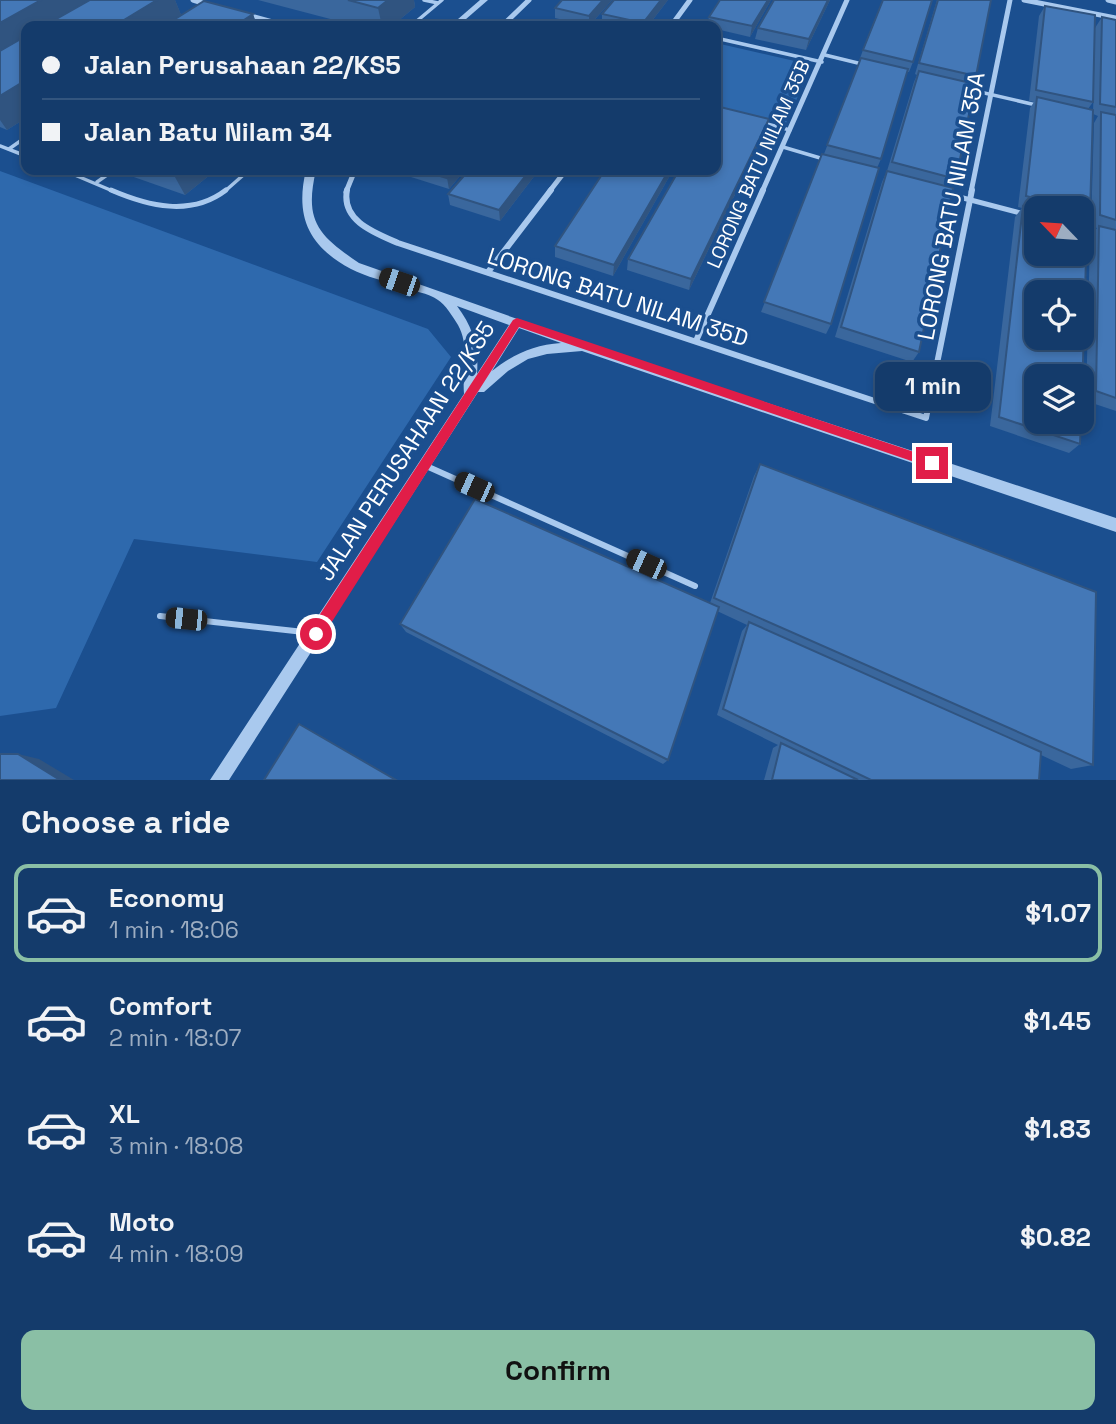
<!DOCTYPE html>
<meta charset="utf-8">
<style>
:root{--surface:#143b6b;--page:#214673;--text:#f1f3f6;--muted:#9dadc1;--line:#33557e;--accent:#8abfa5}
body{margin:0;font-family:"Space Grotesk",sans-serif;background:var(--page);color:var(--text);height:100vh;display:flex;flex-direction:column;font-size:26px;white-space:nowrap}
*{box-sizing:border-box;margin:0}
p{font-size:23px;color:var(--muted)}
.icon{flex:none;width:38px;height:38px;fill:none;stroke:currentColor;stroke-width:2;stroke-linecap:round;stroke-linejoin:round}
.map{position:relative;height:780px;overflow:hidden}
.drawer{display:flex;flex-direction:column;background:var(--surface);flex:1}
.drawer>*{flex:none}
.top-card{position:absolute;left:21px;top:21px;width:700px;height:154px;border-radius:14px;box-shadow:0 4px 10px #0003,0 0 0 2px var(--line);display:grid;align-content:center;height:154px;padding:0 21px;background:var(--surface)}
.needle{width:46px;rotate:295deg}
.buttons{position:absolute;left:1024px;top:196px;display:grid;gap:14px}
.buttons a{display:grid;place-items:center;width:70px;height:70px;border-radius:14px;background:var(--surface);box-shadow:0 4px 10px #0003,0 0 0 2px var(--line);font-size:35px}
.end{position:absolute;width:32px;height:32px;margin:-16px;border:9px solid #e11d48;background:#fff;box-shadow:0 0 0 4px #fff}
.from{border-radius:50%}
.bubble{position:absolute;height:49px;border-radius:14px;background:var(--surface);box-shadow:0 4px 10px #0003,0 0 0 2px var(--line);font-size:23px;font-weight:700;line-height:49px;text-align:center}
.car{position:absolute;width:21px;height:42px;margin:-21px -10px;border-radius:9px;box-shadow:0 0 5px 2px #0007;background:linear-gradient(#222 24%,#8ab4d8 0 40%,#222 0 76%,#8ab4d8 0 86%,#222 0)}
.top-card b{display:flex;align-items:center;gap:24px;height:66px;font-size:26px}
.top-card b+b{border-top:2px solid var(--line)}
.top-card i{width:18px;height:18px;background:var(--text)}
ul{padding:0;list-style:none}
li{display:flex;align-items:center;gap:21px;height:98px;margin:0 14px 10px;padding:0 7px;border:4px solid transparent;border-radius:14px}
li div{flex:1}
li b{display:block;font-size:26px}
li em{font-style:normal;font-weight:700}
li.current{border-color:var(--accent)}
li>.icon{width:63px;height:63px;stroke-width:1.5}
h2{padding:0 21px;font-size:32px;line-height:84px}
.button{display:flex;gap:14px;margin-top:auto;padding:14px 21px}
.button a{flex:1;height:80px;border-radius:14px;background:var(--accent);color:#111;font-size:28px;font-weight:700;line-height:80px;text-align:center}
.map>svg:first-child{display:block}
.green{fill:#2e69ad}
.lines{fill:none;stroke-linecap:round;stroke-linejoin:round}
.service-far2{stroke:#a9c9ee;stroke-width:3.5}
.service-far1{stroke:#a9c9ee;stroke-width:5}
.service{stroke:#a9c9ee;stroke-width:6}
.minor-far1{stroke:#a9c9ee;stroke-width:5}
.minor{stroke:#a9c9ee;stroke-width:6}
.tertiary{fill:#a9c9ee;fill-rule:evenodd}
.wall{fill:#3a679d;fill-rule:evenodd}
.shaded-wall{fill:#305480}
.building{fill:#4478b7;stroke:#305480;stroke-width:2;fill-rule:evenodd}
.route{fill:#e11d48}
.labels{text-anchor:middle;stroke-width:7;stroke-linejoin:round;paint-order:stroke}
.far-street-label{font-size:19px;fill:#fff;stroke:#1b4f8f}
.street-label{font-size:23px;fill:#fff;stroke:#1b4f8f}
</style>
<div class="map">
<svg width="1116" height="780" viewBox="0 0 1116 780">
<rect width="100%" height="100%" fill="#1b4f8f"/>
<g class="green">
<path d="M716 43 812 65 786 123 716 106Z"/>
<path d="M0 171 428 329 451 357 317 562 134 539 56 708 0 716Z"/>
</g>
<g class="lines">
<g class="service-far2">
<path d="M424 0 438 3"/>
<path d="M411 26 442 0"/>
<path d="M716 38 822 62"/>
<path d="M825 55 866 65"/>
<path d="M967 89 1036 105"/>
<path d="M763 123 790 130"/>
<path d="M0 146 26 156"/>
<path d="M783 147 827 160"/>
<path d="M9 149 26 137"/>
<path d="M63 170 115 192"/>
<path d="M97 182 114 170"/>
<path d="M224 192 249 170"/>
</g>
<g class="service-far1">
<path d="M111 190C148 206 191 217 226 190"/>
<path d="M944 193 1036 217"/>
<path d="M1082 229 1099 234"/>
</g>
<g class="service">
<path d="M424 465 695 586"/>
<path d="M160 616 313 633"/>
</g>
<g class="minor-far1">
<path d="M193 0 209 5"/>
<path d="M1024 0 1116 18"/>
<path d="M1108 0 1116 2"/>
<path d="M247 15 287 26"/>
<path d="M502 26 529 0"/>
<path d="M671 26 690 0"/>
<path d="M346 192 355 170"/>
<path d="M549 192 566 170"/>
<path d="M762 192 847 0"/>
<path d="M971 192 1010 0"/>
</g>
<g class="minor">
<path d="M347 190C341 221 375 233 398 243L926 418 972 190"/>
<path d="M488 272 551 190"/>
<path d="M696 341 763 190"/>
</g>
<g class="tertiary">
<path d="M480 0H488L458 26H450Z"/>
<path d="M306 170H316C304 221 318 235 359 263L594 346 1116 518V532L582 351 547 354 528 359 508 371 484 392H478L229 780H210L464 394C462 370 470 347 458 325 453 317 445 304 438 300 428 293 413 291 402 287 386 281 366 277 351 269 308 246 295 216 306 170ZM457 306 509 325 477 374C479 347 473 327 457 306ZM519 328 561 343C534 345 513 354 492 371Z"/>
</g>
</g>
<g class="wall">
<path d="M0 0H175L181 15 253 14 257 26H26V118L7 130 0 127Z"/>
<path d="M258 0H414L415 7 392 26H357Z"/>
<path d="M562 0H612L589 26 555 18V8Z"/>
<path d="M668 0 648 26H609L602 25V14Z"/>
<path d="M771 0 750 37 716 29V26H707L709 17Z"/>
<path d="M774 0H830L806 50 755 39 758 28Z"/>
<path d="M937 0H991L976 76 972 83 956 179 951 187 919 352 912 362 835 337 882 182 887 171 914 82 917 75 915 74Z"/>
<path d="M1045 6 1093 102 1088 109 1090 213 1083 222 1080 444 1069 453 990 426 1015 217 1022 208 1018 207 1030 108 1034 102 1029 101 1039 16ZM1036 208H1082V254H1036Z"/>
<path d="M1102 17 1116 20V411L1086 401 1090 237 1097 228 1091 226 1094 123 1098 116 1093 114 1095 28Z"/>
<path d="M863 50 913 62 909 72H907L881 159 877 168 831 324 826 334 761 312 822 154H824L860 61H859Z"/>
<path d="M769 119 766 130 689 290 627 270 628 259Z"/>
<path d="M127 170H216L185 195 131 176Z"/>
<path d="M409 170H465L449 189 411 177Z"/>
<path d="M469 170H539L500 221 450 205 448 194Z"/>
<path d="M673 170 613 276 555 257V246Z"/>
<path d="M760 464 1093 765 1071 769 1041 755 1039 780H764L773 748 778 745 717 715 742 631 747 625 717 611 668 760 663 764 406 632 400 624 710 603 754 476Z"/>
</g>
<g class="shaded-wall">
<path d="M41 0H101L55 26H26V43L0 58V23Z"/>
<path d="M157 0H175L182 17 167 26H114Z"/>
<path d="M388 0H414L415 7 392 26H382L378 8Z"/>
<path d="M603 0H612L589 26V16Z"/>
<path d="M661 0H668L648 26H643V23Z"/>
<path d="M768 0H771L750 37 752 26Z"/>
<path d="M828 0H830L806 50 809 39Z"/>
<path d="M253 14 257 26H235Z"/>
<path d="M26 80V116H25L26 118 7 130 0 120V96Z"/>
<path d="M769 119 766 130 689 290 691 279Z"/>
<path d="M171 170H216L185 195Z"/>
<path d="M454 170H465L449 189 447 178Z"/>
<path d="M530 170H539L500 221 499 210Z"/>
<path d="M669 170H673L613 276 614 265Z"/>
<path d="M18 754 39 759 74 780H60Z"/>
</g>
<g class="building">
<path d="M0 0H41L0 23Z"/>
<path d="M90 0H157L114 26H44Z"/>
<path d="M348 0H388L378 8Z"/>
<path d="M562 0H603L589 16 555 8Z"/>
<path d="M614 0H661L643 23 602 14Z"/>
<path d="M720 0H768L752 26 709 17Z"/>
<path d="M774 0H828L809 39 758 28Z"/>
<path d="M883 0H932L913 62 863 50Z"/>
<path d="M938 0H991L976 76 919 63Z"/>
<path d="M204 1 253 14 235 26H164Z"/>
<path d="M1045 6 1095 15 1093 102 1036 90Z"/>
<path d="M1102 17 1116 20V107L1100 104Z"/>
<path d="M287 23 297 26H283Z"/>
<path d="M26 36V80L0 96V51Z"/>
<path d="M861 58 908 69 881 159 827 145Z"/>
<path d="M919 71 975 84 956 179 892 162Z"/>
<path d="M1037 97 1093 110 1090 213 1082 211V208H1072L1026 196Z"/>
<path d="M716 106 769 119 691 279 628 259 679 170H716Z"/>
<path d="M1101 112 1116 115V220L1100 215Z"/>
<path d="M822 154 879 168 831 324 764 302Z"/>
<path d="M420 170H454L447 178Z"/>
<path d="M469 170H530L499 210 448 194Z"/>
<path d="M605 170H669L614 265 555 246Z"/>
<path d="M887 171 953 188 919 352 841 327Z"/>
<path d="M1023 206 1036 209V254H1082V221L1087 223 1082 397V376H1036V422H1081L1080 444 999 417ZM1036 292H1082V338H1036Z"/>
<path d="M1099 226 1116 230V398L1096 391Z"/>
<path d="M760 464 1096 592 1093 765 714 598Z"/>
<path d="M475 499 719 607 668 760 400 624Z"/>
<path d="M749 622 1041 752 1039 780H871L723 709Z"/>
<path d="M299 724 396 780H264Z"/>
<path d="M781 743 858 780H772Z"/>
<path d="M0 754H18L60 780H0Z"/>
</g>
<path class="route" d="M517 318 932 458 938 463 932 468 519 327 321 639H311V628L513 320Z"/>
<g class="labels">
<g class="far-street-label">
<text transform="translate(758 164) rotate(-66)" y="7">LORONG BATU NILAM 35B</text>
</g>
<g class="street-label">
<text transform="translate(951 206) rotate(-79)" y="8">LORONG BATU NILAM 35A</text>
<text transform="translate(618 297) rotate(18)" y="8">LORONG BATU NILAM 35D</text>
<text transform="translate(406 451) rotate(-57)" y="8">JALAN PERUSAHAAN 22/KS5</text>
</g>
</g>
</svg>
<div class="buttons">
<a><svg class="needle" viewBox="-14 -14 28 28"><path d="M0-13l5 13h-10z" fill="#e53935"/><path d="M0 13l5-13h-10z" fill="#9dadc1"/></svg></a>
<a><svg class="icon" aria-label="locate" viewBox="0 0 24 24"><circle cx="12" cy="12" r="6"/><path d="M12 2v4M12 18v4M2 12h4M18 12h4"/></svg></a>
<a><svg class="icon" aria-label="layers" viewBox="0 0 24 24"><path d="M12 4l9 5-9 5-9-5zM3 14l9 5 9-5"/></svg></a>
</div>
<i class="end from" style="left:316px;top:634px"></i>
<i class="end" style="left:932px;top:463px"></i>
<div class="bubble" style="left:875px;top:362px;width:116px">1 min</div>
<i class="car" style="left:399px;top:282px;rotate:289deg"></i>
<i class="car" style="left:474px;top:487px;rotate:294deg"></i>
<i class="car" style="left:646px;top:564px;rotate:294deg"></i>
<i class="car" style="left:186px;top:619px;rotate:276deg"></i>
<div class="top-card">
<b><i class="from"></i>Jalan Perusahaan 22/KS5</b>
<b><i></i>Jalan Batu Nilam 34</b>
</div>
</div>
<section class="drawer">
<h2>Choose a ride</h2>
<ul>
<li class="current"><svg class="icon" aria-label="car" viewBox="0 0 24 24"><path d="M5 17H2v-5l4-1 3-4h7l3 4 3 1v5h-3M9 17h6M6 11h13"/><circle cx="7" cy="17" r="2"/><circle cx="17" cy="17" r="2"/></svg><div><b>Economy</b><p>1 min · 18:06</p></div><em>$1.07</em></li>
<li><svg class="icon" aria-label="car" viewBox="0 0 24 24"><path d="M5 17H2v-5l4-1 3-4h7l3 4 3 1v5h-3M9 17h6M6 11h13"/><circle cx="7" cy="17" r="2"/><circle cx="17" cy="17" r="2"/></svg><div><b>Comfort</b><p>2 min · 18:07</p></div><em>$1.45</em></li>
<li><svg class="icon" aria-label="car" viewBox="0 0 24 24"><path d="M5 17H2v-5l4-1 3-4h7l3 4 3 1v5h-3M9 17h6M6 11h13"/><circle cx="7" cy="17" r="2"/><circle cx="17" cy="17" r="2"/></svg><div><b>XL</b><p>3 min · 18:08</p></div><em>$1.83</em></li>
<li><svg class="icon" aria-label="car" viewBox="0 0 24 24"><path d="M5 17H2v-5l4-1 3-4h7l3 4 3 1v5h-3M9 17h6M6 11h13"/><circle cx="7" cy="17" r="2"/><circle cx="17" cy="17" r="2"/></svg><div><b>Moto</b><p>4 min · 18:09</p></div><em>$0.82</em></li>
</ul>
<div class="button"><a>Confirm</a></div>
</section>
